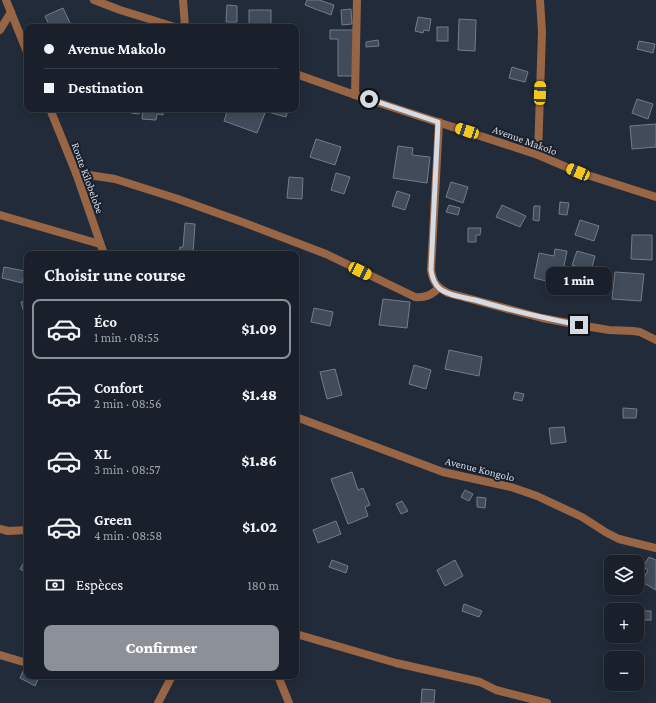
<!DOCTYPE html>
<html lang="fr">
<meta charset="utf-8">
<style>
:root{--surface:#1a202b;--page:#232833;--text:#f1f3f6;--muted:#9fa3a9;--line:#383e47;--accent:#8c9099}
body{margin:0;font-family:"Crimson Pro",serif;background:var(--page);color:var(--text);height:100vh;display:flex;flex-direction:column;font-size:15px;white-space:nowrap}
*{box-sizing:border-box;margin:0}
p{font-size:13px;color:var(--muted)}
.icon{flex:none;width:22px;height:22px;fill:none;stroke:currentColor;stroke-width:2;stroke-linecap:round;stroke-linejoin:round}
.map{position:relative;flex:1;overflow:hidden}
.drawer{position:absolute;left:24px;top:251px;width:275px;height:428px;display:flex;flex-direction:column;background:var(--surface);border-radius:8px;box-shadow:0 2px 10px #0003,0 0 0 1px var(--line)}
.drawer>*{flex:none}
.guide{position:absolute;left:24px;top:24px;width:275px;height:88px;border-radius:8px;box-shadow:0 2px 10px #0003,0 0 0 1px var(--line);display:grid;align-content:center;height:88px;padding:0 20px;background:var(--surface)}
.buttons{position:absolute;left:604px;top:555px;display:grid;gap:8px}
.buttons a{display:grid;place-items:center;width:40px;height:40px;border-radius:8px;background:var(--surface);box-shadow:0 2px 10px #0003,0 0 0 1px var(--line);font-size:20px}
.end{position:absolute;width:18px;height:18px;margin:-9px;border:5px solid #d5dbe5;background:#111;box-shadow:0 0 0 2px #111}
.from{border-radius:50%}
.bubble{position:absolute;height:28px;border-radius:8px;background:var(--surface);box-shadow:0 2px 10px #0003,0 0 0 1px var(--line);font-size:13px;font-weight:800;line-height:28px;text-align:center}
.car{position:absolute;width:12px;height:24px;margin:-12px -6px;border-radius:5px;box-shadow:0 0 3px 1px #0007;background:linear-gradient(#f5c518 24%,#345 0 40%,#f5c518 0 76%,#345 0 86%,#f5c518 0)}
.guide b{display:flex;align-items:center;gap:14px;height:38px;font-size:15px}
.guide b+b{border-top:1px solid var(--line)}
.guide i{width:10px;height:10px;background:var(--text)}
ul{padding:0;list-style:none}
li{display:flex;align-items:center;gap:12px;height:60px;margin:0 8px 6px;padding:0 12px;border:2px solid transparent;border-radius:8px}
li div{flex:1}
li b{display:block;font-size:15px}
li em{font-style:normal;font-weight:800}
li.selected{border-color:var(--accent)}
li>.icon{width:36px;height:36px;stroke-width:1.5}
h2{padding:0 20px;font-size:18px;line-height:48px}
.pay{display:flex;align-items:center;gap:10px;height:44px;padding:0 20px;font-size:15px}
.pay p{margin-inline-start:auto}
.primary-button{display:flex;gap:8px;margin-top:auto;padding:8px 20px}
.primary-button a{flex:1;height:46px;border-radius:8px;background:var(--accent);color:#fff;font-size:16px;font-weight:800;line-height:46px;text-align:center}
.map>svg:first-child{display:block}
.building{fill:#424b5a;stroke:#717c8c}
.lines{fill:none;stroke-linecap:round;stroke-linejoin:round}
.minor{stroke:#996645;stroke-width:8}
.route{stroke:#d5dbe5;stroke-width:5}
.labels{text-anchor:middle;stroke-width:4;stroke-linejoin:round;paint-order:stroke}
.street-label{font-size:11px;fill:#d5dbe5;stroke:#19212f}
</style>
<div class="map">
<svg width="656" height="703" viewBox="0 0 656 703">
<rect width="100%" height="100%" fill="#222b39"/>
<g class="building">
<path d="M307 0H319L334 5 331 15 305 5Z"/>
<path d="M227 5 237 6V22H226Z"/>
<path d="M63 8 72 27H50L45 16Z"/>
<path d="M351 9 352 24 342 25 341 10Z"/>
<rect x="249" y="10" width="22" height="17"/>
<path d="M418 17 431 19 429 31 424 30 423 33 415 31Z"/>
<path d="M459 19 476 20 475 51 458 50Z"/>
<rect x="437" y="27" width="11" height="14"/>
<path d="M330 30H354V76H338V39H330Z"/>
<path d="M378 40 379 46 366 47V42Z"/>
<path d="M639 41 655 44 653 53 637 49Z"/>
<path d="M512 67 528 72 525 82 509 78Z"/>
<path d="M637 99 653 104 648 119 632 113Z"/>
<path d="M132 109H140L139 114 131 113Z"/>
<path d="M143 109H163V115L157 114 156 120 142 119Z"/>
<path d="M188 109H213V111L188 110Z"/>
<path d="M228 109H255L265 113 257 133 224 121Z"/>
<path d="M269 109H288L286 117 268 112Z"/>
<path d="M656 124V147L632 149 630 126Z"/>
<path d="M316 139 341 147 335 165 310 157Z"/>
<path d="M398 146 413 148 412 155 430 157 427 183 393 178Z"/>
<path d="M336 173 350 177 344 194 331 190Z"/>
<path d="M289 177 303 178 302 199 287 198Z"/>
<path d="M451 182 468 187 463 203 446 197Z"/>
<path d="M397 191 410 195 405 210 392 206Z"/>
<path d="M560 202 569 203 567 215 559 214Z"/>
<path d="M449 205 460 208 458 215 446 212Z"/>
<path d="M502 205 526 216 520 227 496 217Z"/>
<path d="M534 206H540L539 221 533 220Z"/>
<path d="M580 220 599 226 594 241 575 235Z"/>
<path d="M185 223 195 224 193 254H179L180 247H183Z"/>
<path d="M468 228H481L480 235H476V242H468Z"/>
<path d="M632 235H652V260L631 259Z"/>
<path d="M555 249 567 251 562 276 547 274 546 281 534 278 539 253 554 256Z"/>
<path d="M577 251 595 256 591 271 572 265Z"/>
<path d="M4 267 25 271 22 283 2 278Z"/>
<path d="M615 272 644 274 641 301 612 299Z"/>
<path d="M383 299 410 302 407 328 379 325Z"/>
<path d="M27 301V317H25L21 302Z"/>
<path d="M314 308 333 312 330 326 311 322Z"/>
<path d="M449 350 482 357 479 376 445 369Z"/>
<path d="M414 365 431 370 426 389 409 384Z"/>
<path d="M335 369 342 395 327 399 320 372Z"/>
<path d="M515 392 524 394 522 401 513 399Z"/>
<path d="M623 408 637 409 636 418H623Z"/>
<path d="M564 427 566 442 551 444 549 428Z"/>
<path d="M352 472 358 490 363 488 370 505 365 507 368 516 348 524 331 479Z"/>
<path d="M465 490 473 494 469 501 461 497Z"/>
<path d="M477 497 486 498 485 508 477 507Z"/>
<path d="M402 501 408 511 401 514 396 504Z"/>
<path d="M336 521 341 534 318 543 313 530Z"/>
<path d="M27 557V573L20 569Z"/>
<path d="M649 557 656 560V590L642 582 648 570 643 567Z"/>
<path d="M332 560 348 566 346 573 329 567Z"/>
<path d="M455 560 463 576 445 586 437 570Z"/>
<path d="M464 604 482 611 479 617 462 611Z"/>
<rect x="638" y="611" width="13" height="9"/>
<path d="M24 669 27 671V676L39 677 35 686 20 678Z"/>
<path d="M422 689 435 690 434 703H421Z"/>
</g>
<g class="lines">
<g class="minor">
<path d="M6 0 27 52"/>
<path d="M94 0 120 10 175 27"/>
<path d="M183 0 185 27"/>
<path d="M0 30 11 12"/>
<path d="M296 74 355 95 538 155 578 172 656 197"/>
<path d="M355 95 357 0"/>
<path d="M50 109 76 173 104 254"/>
<path d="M439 122 431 270C433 283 437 287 448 293L542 318 579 325 609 330 633 331 640 332 656 340"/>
<path d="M538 155 542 32 540 0"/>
<path d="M76 173 115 179 178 199 245 223 326 254 415 297C426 298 431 295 439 288"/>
<path d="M0 215 100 244"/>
<path d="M296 417 443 472 511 487 537 496 582 517 607 533 619 539 656 548"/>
<path d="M0 529 8 531 27 530"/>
<path d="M296 634 396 663 480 682 496 690 547 703"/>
<path d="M0 655 27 663"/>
<path d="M278 676 289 703"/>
<path d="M158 703 172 676"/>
</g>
</g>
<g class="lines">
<path class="route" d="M369 99 438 122 431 270C432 277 434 284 440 289 449 296 463 297 475 300 509 310 544 318 579 325"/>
</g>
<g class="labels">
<g class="street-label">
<text transform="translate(525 140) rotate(20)" y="4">Avenue Makolo</text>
<text transform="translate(88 178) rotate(70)" y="4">Route Kilobelobe</text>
<text transform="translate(480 469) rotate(14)" y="4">Avenue Kongolo</text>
</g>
</g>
</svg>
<div class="buttons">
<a><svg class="icon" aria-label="layers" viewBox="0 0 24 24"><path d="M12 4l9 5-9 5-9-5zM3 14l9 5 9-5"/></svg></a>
<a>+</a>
<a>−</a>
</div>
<i class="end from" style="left:369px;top:99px"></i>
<i class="end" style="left:579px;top:325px"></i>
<div class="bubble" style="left:546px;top:267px;width:66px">1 min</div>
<i class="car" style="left:540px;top:93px;rotate:2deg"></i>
<i class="car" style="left:467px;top:131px;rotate:288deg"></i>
<i class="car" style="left:578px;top:172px;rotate:293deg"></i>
<i class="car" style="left:360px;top:271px;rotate:117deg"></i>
<div class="guide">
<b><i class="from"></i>Avenue Makolo</b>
<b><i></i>Destination</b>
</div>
<section class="drawer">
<h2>Choisir une course</h2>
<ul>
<li class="selected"><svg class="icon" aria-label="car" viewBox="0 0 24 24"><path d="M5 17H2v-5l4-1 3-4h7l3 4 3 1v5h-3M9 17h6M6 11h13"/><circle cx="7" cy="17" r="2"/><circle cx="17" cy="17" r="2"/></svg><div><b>Éco</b><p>1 min · 08:55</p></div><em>$1.09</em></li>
<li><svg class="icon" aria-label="car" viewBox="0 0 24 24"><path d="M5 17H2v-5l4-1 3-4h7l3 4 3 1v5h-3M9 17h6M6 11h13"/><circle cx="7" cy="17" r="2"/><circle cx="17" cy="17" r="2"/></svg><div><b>Confort</b><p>2 min · 08:56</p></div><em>$1.48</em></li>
<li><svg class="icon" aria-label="car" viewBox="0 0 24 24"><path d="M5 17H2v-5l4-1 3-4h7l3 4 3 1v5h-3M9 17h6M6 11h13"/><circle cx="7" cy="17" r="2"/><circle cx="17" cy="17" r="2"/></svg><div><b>XL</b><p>3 min · 08:57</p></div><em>$1.86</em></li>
<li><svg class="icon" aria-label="car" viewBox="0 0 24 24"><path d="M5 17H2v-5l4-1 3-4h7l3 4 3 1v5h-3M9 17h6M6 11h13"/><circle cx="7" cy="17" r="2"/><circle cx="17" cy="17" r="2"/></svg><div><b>Green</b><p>4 min · 08:58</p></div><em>$1.02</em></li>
</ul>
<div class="pay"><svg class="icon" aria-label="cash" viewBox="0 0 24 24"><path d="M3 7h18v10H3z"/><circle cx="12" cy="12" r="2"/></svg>Espèces<p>180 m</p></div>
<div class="primary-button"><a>Confirmer</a></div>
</section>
</div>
